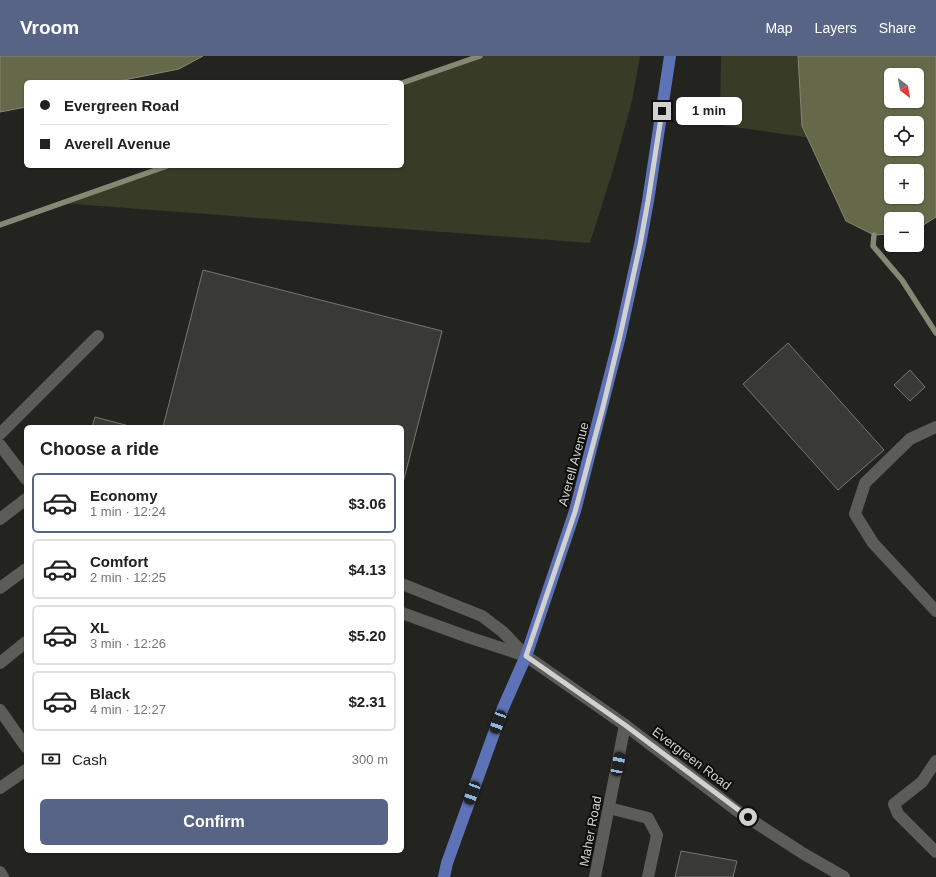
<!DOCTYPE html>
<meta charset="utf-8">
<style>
:root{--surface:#fff;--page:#f6f6f6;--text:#202124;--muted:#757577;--line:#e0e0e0;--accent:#576486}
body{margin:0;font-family:Arial,sans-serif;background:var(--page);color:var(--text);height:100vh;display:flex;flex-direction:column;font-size:15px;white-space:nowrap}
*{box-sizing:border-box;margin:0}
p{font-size:13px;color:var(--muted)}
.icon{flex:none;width:22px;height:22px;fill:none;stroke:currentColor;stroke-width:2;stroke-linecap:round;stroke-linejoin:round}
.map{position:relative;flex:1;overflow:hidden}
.details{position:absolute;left:24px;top:369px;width:380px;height:428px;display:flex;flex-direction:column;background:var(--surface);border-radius:6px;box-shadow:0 1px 3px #0004}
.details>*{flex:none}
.top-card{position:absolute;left:24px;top:24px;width:380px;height:88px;border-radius:6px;box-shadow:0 1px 3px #0004;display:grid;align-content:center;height:88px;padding:0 16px;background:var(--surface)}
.needle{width:26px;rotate:149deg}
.fabs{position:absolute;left:884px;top:12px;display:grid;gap:8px}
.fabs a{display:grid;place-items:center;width:40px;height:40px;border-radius:6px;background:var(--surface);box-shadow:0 1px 3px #0004;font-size:20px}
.end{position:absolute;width:18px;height:18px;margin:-9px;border:5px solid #d1d1cf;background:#111;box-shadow:0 0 0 2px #111}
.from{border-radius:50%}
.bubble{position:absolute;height:28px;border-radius:6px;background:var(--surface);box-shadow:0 1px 3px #0004;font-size:13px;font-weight:700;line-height:28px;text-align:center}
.car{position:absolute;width:12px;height:24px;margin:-12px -6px;border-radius:5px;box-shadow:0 0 3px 1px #0007;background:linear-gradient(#222 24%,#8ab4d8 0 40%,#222 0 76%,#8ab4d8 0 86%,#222 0)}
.top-card b{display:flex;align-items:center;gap:14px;height:38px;font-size:15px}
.top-card b+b{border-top:1px solid var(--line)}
.top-card i{width:10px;height:10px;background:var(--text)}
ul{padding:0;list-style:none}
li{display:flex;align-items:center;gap:12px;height:60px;margin:0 8px 6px;padding:0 8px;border:2px solid var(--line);border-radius:6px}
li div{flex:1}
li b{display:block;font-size:15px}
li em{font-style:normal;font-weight:700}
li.selected{border-color:var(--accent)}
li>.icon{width:36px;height:36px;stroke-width:1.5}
h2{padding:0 16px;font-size:18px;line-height:48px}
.pay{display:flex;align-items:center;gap:10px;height:44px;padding:0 16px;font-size:15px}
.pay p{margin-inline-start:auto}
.action{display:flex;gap:8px;margin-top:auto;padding:8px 16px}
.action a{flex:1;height:46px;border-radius:6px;background:var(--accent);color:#fff;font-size:16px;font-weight:700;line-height:46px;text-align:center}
header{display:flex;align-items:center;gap:24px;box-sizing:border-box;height:56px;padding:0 20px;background:var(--accent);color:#fff}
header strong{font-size:19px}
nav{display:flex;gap:22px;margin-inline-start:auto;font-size:14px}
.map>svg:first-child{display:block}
.green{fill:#383b26;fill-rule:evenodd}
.water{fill:#65694a;stroke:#858872;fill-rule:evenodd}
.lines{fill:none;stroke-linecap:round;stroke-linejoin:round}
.stream{stroke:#858872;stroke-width:5.5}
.building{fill:#393a36;stroke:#767773}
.minor{stroke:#5c5d59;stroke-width:12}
.major{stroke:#5d72b7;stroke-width:12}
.route{stroke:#d1d1cf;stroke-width:5}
.labels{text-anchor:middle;stroke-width:4;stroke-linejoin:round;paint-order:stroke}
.street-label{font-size:13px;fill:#d1d1cf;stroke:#0c0c0b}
</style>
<header>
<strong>Vroom</strong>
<nav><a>Map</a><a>Layers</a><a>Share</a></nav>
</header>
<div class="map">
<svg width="936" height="821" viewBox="0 0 936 821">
<rect width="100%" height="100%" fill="#232320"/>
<g class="green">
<path d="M480 0H640L632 45 613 114 590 187 60 147 167 110H402V27Z"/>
<path d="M721 0H936V100L720 69ZM891 19H917V45H891ZM891 67H917V93H891Z"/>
</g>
<g class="water">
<path d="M0 0H203L179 13 114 26H26V51L0 56Z"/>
<path d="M798 0H936V161L917 173V163H891V178L874 179 846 165 802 70ZM891 19H917V45H891ZM891 67H917V93H891ZM891 115H917V141H891Z"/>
</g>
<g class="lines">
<g class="stream">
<path d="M402 27 480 0"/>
<path d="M0 169 167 110"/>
<path d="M874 179 873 190 902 224 936 277"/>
</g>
</g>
<g class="building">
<path d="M203 214 442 275 402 431V371H163Z"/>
<path d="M788 287 884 394 838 434 743 328Z"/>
<path d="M910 314 925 331 910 345 894 329Z"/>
<path d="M95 361 133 371H92Z"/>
<path d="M681 795 737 805 733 821H675Z"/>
</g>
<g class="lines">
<g class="minor">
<path d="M936 371 910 383 865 427 855 458 873 487 936 555"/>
<path d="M0 378 98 280"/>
<path d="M0 389 26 423"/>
<path d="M0 463 26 443"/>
<path d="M402 528 482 560 503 576 526 600 625 669 736 754 804 798 844 821"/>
<path d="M0 532 26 513"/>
<path d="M402 557 468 581 523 599"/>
<path d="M0 607 26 586"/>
<path d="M0 654 26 691"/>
<path d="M936 705 922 726 894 748 898 758 936 796"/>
<path d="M0 732 26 714"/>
<path d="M609 752 648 762 657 779 648 821"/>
<path d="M0 816 3 821"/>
<path d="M595 821 625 669"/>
</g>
<path class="major" d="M444 821 447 807 503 652 526 600 575 455 620 280 640 189 648 145 670 0"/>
</g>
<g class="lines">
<path class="route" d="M662 55 648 145 640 189 620 280 603 351 575 456 526 600 625 669 748 761"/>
</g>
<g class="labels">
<g class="street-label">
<text transform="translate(573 408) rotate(-75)" y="5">Averell Avenue</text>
<text transform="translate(692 702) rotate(37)" y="5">Evergreen Road</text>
<text transform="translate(590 775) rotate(-79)" y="5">Maher Road</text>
</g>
</g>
</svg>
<div class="fabs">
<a><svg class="needle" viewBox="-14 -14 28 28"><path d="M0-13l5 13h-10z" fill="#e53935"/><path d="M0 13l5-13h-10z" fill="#757577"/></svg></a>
<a><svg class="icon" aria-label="locate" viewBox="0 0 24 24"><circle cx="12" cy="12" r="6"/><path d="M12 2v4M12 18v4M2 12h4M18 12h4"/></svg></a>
<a>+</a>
<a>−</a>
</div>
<i class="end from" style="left:748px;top:761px"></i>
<i class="end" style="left:662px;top:55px"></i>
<div class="bubble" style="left:676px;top:41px;width:66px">1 min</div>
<i class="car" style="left:498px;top:666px;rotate:200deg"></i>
<i class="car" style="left:618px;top:708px;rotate:11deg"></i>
<i class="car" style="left:472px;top:737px;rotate:200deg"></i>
<div class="top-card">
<b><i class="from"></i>Evergreen Road</b>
<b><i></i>Averell Avenue</b>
</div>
<section class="details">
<h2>Choose a ride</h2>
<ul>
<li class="selected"><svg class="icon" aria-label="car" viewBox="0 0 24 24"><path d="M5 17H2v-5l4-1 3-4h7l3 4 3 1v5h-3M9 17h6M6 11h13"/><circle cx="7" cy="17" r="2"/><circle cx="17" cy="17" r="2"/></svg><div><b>Economy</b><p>1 min · 12:24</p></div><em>$3.06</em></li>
<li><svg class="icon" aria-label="car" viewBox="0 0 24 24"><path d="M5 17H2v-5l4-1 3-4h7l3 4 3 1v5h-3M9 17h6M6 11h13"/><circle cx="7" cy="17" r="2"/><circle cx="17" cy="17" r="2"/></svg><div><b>Comfort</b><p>2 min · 12:25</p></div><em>$4.13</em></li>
<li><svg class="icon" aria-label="car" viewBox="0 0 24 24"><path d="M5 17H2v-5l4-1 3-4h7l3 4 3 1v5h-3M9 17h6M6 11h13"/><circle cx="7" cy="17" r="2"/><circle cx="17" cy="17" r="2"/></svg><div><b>XL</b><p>3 min · 12:26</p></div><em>$5.20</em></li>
<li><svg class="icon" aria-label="car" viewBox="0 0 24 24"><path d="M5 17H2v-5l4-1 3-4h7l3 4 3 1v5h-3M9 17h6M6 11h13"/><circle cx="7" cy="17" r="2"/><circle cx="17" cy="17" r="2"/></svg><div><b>Black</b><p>4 min · 12:27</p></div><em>$2.31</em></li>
</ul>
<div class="pay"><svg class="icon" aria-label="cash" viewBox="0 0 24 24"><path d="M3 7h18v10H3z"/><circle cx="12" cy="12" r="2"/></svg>Cash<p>300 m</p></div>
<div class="action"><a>Confirm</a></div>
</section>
</div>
